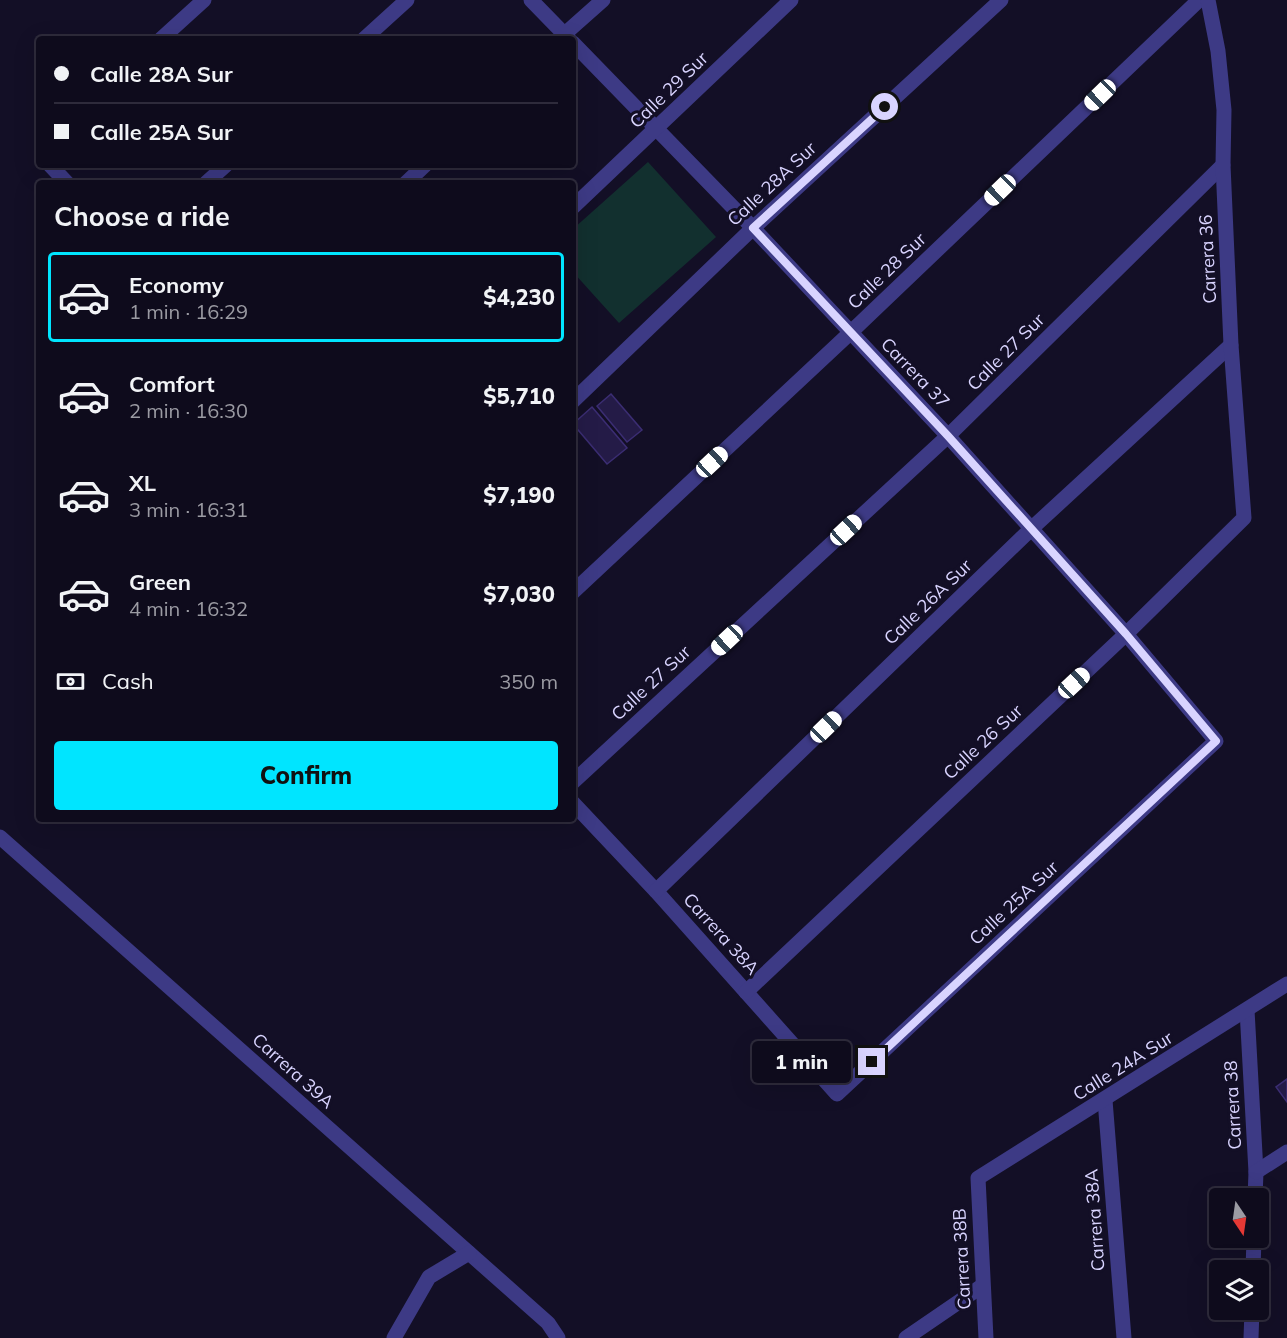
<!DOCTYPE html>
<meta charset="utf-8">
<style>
:root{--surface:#0e0b1c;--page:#1c1929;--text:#f1f3f6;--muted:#9b9ba3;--line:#2e2b3b;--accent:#00e5ff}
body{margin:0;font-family:Mulish,sans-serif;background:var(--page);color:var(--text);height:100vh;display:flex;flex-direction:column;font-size:22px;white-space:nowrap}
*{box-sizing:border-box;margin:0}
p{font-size:20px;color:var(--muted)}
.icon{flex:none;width:33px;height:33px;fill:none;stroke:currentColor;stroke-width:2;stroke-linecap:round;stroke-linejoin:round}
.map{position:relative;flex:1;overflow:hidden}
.panel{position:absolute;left:36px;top:180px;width:540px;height:642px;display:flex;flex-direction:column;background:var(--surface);border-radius:6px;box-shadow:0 6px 24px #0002,0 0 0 2px var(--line)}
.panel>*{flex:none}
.hud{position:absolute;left:36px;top:36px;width:540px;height:132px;border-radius:6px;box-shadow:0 6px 24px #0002,0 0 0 2px var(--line);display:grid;align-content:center;height:132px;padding:0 18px;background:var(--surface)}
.needle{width:39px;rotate:167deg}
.fabs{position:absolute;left:1209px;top:1188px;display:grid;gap:12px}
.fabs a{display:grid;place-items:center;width:60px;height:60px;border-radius:6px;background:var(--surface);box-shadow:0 6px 24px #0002,0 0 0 2px var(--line);font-size:30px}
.end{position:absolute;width:27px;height:27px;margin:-14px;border:8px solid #d9d4ff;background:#111;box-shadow:0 0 0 3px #111}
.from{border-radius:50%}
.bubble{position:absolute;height:42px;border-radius:6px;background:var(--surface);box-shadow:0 6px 24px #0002,0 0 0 2px var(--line);font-size:20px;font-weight:800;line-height:42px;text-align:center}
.car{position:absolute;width:18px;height:36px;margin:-18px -9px;border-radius:8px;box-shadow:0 0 4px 2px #0007;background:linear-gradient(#fff 24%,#345 0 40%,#fff 0 76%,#345 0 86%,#fff 0)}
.hud b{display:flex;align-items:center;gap:21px;height:57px;font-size:22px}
.hud b+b{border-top:2px solid var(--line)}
.hud i{width:15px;height:15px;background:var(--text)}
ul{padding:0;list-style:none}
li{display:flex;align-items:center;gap:18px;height:90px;margin:0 12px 9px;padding:0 6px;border:3px solid transparent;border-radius:6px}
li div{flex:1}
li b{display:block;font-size:22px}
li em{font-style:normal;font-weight:800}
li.current{border-color:var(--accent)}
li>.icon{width:54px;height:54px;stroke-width:1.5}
h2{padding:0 18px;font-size:27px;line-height:72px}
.pay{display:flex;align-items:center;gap:15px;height:66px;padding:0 18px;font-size:22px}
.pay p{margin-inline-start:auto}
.primary-button{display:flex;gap:12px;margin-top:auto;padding:12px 18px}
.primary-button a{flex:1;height:69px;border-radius:6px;background:var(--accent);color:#111;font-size:24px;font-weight:800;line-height:69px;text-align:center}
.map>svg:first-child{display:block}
.green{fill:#12302f}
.building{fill:#241b47;stroke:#3b2d73;stroke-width:1.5}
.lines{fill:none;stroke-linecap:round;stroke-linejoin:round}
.street{stroke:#3d3a85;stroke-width:15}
.route{stroke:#d9d4ff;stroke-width:8}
.labels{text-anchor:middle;stroke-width:6;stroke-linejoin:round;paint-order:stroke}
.street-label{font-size:18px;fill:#d9d4ff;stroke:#130f26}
</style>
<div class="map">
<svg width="1287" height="1338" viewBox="0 0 1287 1338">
<rect width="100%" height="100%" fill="#130f26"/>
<path class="green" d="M648 162 716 237 619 323 573 272V229Z"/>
<g class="building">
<path d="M611 394 642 430 627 442 597 406Z"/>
<path d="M592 407 627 448 607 464 573 424Z"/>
<path d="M1287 1079V1102L1276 1087Z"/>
</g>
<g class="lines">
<g class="street">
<path d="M531 0 569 39"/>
<path d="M161 39 204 0"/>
<path d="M364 39 407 0"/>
<path d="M559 39 603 0"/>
<path d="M573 43 753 228 948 436 1126 634 1216 741 837 1094 656 891 573 803"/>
<path d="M50 165 67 183"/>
<path d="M206 183 226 165"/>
<path d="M406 183 425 165"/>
<path d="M573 207 791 0"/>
<path d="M573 401 753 228 1001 0"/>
<path d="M573 592 850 333 1199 0"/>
<path d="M573 782 948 436 1223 165"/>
<path d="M0 837 548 1323 558 1338"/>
<path d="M656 891 1031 529 1231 345"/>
<path d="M746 992 1126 634 1244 518 1231 345 1223 165 1224 110 1218 51 1208 0"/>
<path d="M1247 1010 1256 1172 1255 1198"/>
<path d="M1105 1100 1124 1338"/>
<path d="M1256 1172 1287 1152"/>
<path d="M1253 1270 1254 1238"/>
<path d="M394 1338 429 1277 469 1253"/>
<path d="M906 1338 982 1286"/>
<path d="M986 1338 978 1178 1287 984"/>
<path d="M1251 1338 1252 1310"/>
</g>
</g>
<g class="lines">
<path class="route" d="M872 1062 1216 741 1126 634 948 436 753 228 885 107"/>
</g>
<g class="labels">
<g class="street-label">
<text transform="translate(669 90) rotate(-44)" y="6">Calle 29 Sur</text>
<text transform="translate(772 184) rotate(-43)" y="6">Calle 28A Sur</text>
<text transform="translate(1208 259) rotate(-93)" y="6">Carrera 36</text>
<text transform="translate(887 271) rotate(-44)" y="6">Calle 28 Sur</text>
<text transform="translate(1006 352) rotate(-45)" y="6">Calle 27 Sur</text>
<text transform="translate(915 373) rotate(46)" y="6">Carrera 37</text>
<text transform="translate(928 602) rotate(-44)" y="6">Calle 26A Sur</text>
<text transform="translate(651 683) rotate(-43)" y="6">Calle 27 Sur</text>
<text transform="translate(983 742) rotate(-43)" y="6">Calle 26 Sur</text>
<text transform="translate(1014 903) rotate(-43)" y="6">Calle 25A Sur</text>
<text transform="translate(721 934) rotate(48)" y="6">Carrera 38A</text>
<text transform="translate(1123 1066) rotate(-32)" y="6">Calle 24A Sur</text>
<text transform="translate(293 1071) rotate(42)" y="6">Carrera 39A</text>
<text transform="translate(1233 1105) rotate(-93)" y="6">Carrera 38</text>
<text transform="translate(1095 1220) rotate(-94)" y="6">Carrera 38A</text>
<text transform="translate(962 1259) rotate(-93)" y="6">Carrera 38B</text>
</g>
</g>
</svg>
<div class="fabs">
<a><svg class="needle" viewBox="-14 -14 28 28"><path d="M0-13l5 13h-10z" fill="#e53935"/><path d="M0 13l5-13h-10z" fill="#9b9ba3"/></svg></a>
<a><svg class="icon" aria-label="layers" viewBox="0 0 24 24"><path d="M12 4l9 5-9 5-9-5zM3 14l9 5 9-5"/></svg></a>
</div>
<i class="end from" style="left:885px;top:107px"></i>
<i class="end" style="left:872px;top:1062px"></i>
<div class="bubble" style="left:752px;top:1041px;width:99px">1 min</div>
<i class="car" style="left:1100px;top:95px;rotate:226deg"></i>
<i class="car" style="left:1000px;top:190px;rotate:226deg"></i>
<i class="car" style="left:712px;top:462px;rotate:47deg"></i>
<i class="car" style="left:846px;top:530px;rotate:47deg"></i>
<i class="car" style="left:727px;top:640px;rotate:227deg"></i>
<i class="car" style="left:1074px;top:683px;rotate:47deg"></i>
<i class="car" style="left:826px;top:727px;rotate:46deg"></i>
<div class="hud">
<b><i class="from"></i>Calle 28A Sur</b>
<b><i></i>Calle 25A Sur</b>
</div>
<section class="panel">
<h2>Choose a ride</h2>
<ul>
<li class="current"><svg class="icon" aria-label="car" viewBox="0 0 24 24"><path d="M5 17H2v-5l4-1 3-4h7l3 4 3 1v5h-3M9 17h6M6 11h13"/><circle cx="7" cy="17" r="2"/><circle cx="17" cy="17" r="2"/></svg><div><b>Economy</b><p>1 min · 16:29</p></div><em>$4,230</em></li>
<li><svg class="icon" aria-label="car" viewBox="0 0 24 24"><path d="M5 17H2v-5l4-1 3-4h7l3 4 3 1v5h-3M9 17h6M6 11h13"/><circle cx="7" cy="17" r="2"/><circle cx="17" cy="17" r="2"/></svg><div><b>Comfort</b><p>2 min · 16:30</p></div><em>$5,710</em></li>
<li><svg class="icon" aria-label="car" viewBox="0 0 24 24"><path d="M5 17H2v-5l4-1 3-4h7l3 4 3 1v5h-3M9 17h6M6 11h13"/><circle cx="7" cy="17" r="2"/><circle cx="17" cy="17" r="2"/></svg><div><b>XL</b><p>3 min · 16:31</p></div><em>$7,190</em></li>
<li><svg class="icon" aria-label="car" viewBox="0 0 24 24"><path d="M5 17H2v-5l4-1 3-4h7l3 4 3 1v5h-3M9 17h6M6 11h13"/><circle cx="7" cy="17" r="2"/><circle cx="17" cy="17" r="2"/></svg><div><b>Green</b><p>4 min · 16:32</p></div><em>$7,030</em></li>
</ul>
<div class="pay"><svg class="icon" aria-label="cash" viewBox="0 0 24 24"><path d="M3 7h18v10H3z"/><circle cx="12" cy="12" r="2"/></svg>Cash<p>350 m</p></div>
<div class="primary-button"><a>Confirm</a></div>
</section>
</div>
